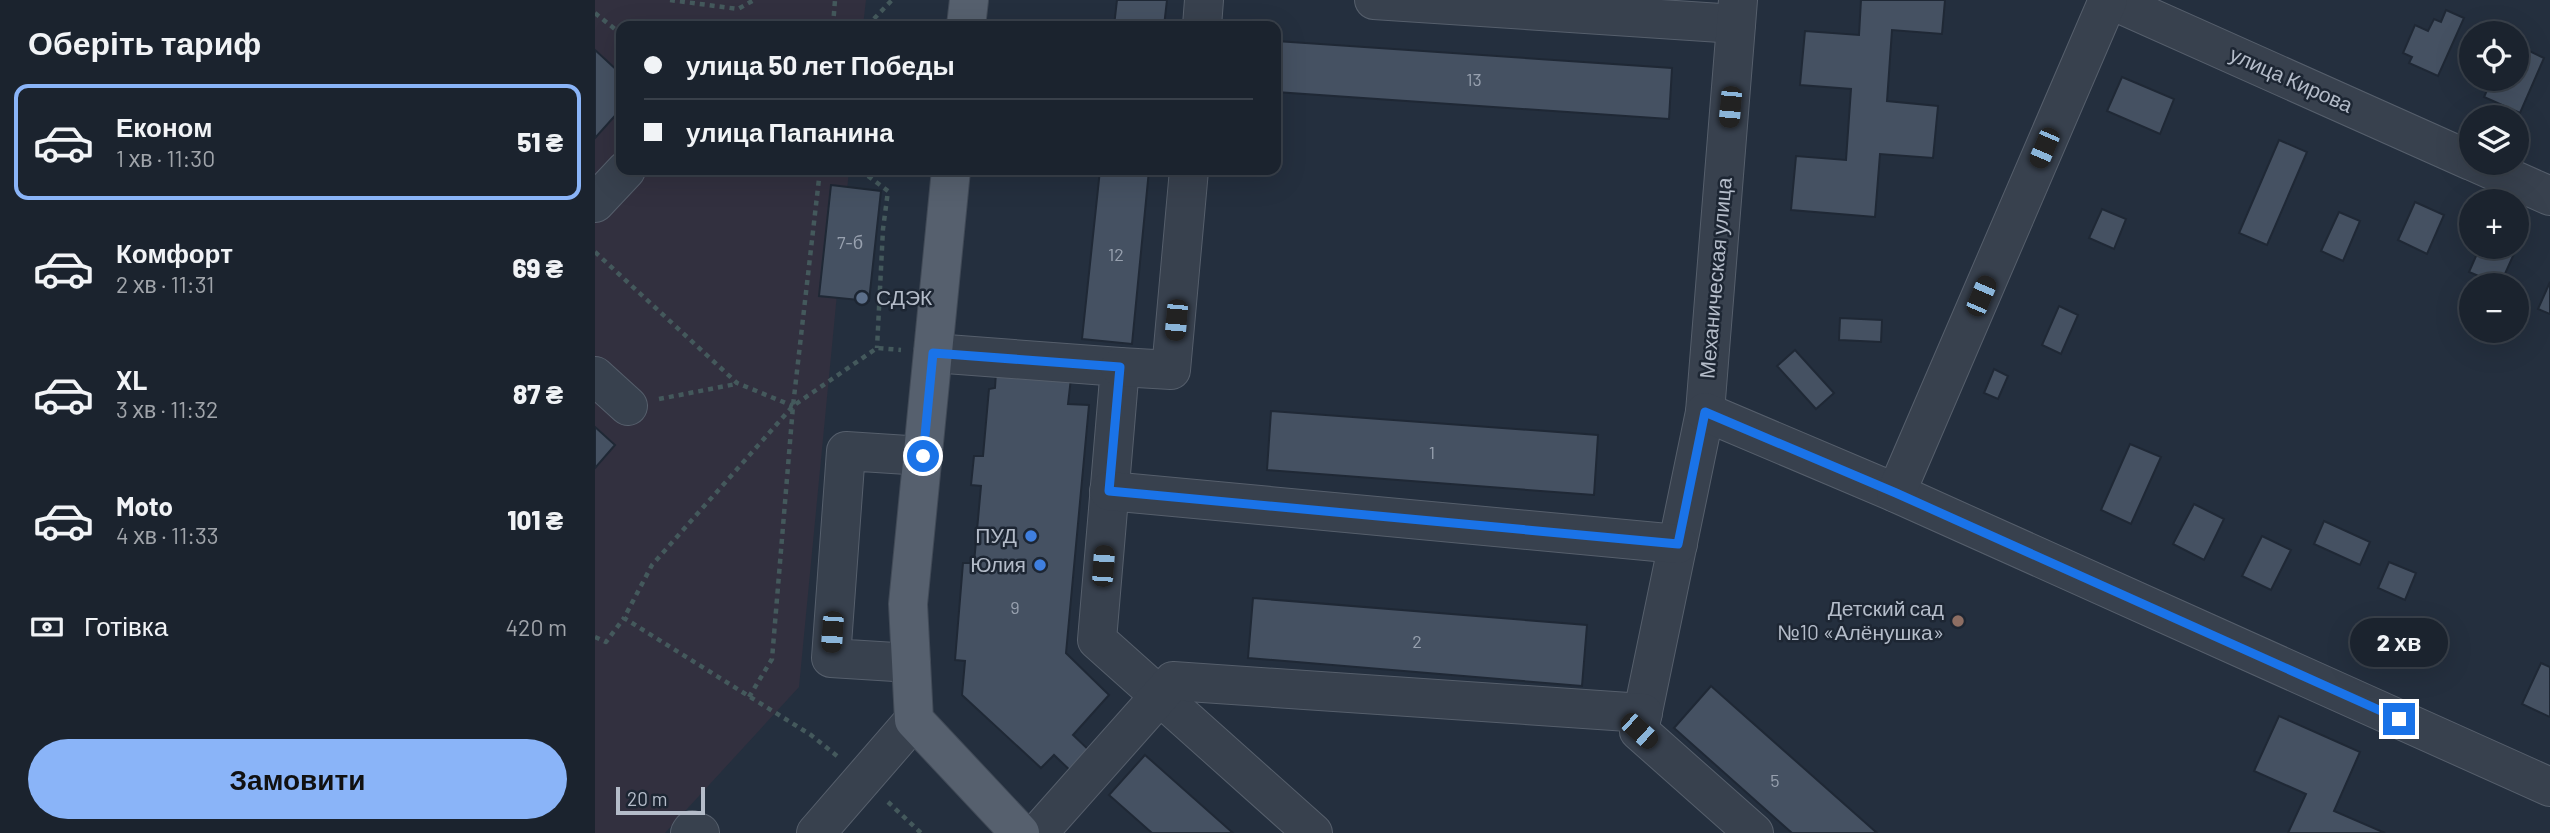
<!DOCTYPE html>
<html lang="uk">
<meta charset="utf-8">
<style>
:root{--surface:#1b232e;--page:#242b36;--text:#f1f3f6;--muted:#a0a4aa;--line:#39404a;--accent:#8ab4f8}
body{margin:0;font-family:Barlow,sans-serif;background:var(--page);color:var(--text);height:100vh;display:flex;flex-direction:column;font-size:26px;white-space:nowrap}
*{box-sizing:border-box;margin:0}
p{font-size:23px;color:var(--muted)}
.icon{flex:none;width:38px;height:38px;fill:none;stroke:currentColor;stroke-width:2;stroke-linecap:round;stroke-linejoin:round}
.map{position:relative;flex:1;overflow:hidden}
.panel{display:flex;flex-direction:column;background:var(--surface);width:595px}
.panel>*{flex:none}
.top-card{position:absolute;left:21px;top:21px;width:665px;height:154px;border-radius:14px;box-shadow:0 7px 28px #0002,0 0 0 2px var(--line);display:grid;align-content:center;height:154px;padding:0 28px;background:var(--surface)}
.controls{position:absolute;left:1864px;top:21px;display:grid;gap:14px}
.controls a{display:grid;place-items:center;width:70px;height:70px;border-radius:50%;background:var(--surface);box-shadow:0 7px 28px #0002,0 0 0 2px var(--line);font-size:35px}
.scale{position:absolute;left:21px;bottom:18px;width:89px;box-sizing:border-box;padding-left:7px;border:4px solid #b4bcc9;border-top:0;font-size:19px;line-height:24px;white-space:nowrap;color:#b4bcc9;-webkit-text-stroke:5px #1d2633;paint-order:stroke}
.end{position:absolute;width:32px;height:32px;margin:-16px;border:9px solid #1a73e8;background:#fff;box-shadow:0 0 0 4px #fff}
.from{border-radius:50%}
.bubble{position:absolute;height:49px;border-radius:24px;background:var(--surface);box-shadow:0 7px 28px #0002,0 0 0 2px var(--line);font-size:23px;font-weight:800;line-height:49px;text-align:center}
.car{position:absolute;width:21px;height:42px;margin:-21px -10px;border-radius:9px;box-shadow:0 0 5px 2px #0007;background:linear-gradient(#222 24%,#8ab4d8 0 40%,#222 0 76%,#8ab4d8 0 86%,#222 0)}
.top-card b{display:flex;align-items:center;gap:24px;height:66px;font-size:26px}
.top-card b+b{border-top:2px solid var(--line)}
.top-card i{width:18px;height:18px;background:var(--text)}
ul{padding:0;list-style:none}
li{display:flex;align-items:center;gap:21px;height:116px;margin:0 14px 10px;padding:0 14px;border:4px solid transparent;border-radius:14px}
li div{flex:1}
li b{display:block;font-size:26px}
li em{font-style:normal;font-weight:800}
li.selected{border-color:var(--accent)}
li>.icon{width:63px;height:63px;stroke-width:1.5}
h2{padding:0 28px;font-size:32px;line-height:84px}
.pay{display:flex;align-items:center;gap:18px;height:77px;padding:0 28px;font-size:26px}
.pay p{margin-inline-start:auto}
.action{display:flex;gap:14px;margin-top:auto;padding:14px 28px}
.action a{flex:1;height:80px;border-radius:42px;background:var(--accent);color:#111;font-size:28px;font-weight:800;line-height:80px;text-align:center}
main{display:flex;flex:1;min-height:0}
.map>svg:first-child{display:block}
.medical{fill:#32303f}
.building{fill:#455162;stroke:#1f2835;stroke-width:2}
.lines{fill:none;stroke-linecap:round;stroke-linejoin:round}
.minor-casing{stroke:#565f6c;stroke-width:40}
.major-casing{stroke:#414a57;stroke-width:40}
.path{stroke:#44595c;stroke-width:4.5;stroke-dasharray:5 5;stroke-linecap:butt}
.minor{stroke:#38414e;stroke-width:38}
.major{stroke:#56606e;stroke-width:38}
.route{stroke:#1a73e8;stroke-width:9}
.service-dot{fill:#5c6f8a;stroke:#1d2633;stroke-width:2.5}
.shop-dot{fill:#3f7fe0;stroke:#1d2633;stroke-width:2.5}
.education-dot{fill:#8d6e63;stroke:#1d2633;stroke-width:2.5}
.labels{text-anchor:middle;stroke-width:5;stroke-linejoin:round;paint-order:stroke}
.number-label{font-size:18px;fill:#98a1af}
.street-label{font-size:21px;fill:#b4bcc9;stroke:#1d2633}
.poi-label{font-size:21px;fill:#b4bcc9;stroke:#1d2633;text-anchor:end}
</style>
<main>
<section class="panel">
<h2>Оберіть тариф</h2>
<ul>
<li class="selected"><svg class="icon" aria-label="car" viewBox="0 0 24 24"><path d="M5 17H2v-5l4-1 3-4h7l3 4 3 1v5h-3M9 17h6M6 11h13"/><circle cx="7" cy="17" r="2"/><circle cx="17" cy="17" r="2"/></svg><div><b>Економ</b><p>1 хв · 11:30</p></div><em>51 ₴</em></li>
<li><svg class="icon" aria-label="car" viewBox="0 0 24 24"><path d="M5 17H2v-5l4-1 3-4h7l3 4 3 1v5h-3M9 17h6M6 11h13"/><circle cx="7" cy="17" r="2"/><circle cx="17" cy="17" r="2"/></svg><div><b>Комфорт</b><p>2 хв · 11:31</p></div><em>69 ₴</em></li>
<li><svg class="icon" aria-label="car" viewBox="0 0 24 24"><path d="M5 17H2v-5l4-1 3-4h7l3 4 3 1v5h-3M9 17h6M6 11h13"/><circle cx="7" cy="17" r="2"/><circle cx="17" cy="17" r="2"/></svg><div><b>XL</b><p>3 хв · 11:32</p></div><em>87 ₴</em></li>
<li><svg class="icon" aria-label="car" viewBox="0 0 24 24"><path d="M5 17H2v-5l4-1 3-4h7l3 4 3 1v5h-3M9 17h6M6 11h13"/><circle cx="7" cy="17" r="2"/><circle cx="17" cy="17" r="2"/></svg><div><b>Moto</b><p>4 хв · 11:33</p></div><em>101 ₴</em></li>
</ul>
<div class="pay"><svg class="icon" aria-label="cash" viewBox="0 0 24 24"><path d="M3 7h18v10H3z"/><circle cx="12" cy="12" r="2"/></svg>Готівка<p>420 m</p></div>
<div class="action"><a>Замовити</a></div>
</section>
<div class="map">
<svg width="1955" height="833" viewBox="0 0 1955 833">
<rect width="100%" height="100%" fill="#242f3e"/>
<path class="medical" d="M0 0H271L268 26H26V170H254L204 687 70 833H0Z"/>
<g class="building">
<path d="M522 0H572L569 26H519Z"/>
<path d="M1266 0H1350L1347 34 1297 30 1292 101 1343 106 1338 158 1285 154 1280 217 1196 210 1201 156 1251 160 1256 89 1205 85 1210 31 1264 35Z"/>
<path d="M1851 10 1869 18 1843 76 1814 63 1817 57 1808 53 1820 25 1833 31 1839 19 1846 22Z"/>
<path d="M681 41 1077 68 1074 119 681 92Z"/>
<path d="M1922 45 1949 58 1925 113 1889 97 1897 79H1922Z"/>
<path d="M0 50 26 74V109L0 138Z"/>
<path d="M1527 77 1579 99 1565 134 1512 111Z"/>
<path d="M1684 140 1712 152 1672 245 1644 233Z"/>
<path d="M505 170H554L537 344 487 339Z"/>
<path d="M236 185 286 191 274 301 224 296Z"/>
<path d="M1820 202 1849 215 1832 254 1803 240Z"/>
<path d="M1507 209 1531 219 1519 249 1494 238Z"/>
<path d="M1744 212 1765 221 1748 261 1726 251Z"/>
<path d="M1885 247H1922L1905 285 1874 272Z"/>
<path d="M1955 282V314L1943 309Z"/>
<path d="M1464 306 1483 315 1466 354 1447 345Z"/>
<path d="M1245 318 1287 320 1286 342 1244 340Z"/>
<path d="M1200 350 1239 393 1221 409 1182 366Z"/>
<path d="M1399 369 1413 376 1403 399 1389 393Z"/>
<path d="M401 372 476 378 473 404 494 405 471 653 514 695 478 735 498 754 480 775 459 755 446 768 367 695 370 661 360 660 368 563H379L386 486 376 485 379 456H388L394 389 400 388Z"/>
<path d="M676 411 1003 435 999 495 672 470Z"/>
<path d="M0 427 20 445 0 468Z"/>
<path d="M1535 444 1566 457 1536 524 1506 510Z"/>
<path d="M1599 504 1629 519 1609 560 1578 544Z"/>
<path d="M1729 521 1775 542 1765 565 1719 544Z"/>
<path d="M1667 536 1696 550 1676 590 1647 576Z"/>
<path d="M1794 562 1821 573 1810 600 1783 588Z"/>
<path d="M658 598 992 625 987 686 653 658Z"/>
<path d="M1946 663 1955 667V717L1927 704Z"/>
<path d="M1116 686 1282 833H1197L1079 728Z"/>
<path d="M1684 716 1765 752 1739 811 1790 833H1693L1711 794 1659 771Z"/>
<path d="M550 755 638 833H557L514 795Z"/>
</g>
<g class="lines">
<defs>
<g id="minor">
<path d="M779 0 1141 24"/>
<path d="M1143 0 1110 412 1044 731 1159 833"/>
<path d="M1516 0 1876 161"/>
<path d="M607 26 609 0"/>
<path d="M1881 163 1955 196"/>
<path d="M0 203 31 170"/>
<path d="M338 353 525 367 502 640 718 833"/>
<path d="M525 367 576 370 594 170"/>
<path d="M0 376 33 406"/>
<path d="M1110 412 1301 493 1955 787"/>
<path d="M514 491 1083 544"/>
<path d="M1301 493 1513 0"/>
<path d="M316 663 236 658 251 451 328 456"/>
<path d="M95 833 97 830 105 833"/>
<path d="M221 833 319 720"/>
<path d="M443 833 578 681 1048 713"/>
</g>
<g id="major">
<path d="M371 26 374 0"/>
<path d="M356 170 313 604 319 720 425 833"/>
</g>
</defs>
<use href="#minor" class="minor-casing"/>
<use href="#major" class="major-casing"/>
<g class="path">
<path d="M75 0 143 9 159 0"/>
<path d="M0 13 26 34"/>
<path d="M238 26 240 0"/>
<path d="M272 26 297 0"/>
<path d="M265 170 293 191 288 229 282 348"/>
<path d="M0 252 142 383 198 406"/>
<path d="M64 399 141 384"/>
<path d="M0 637 11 642 29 618"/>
<path d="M154 697 177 659 198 406 225 170"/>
<path d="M242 756 216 735 29 618 57 565 198 406 282 348 306 350"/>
<path d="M293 802 326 833"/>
</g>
<use href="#minor" class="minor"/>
<use href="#major" class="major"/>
</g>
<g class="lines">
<path class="route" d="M328 456 338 353 525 367 514 491 1083 544 1110 412 1301 493 1804 719"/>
</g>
<circle class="service-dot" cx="267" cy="298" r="7"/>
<g class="shop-dot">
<circle cx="436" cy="536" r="7"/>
<circle cx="445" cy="565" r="7"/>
</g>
<circle class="education-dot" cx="1363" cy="621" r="7"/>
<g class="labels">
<g class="number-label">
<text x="879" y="86">13</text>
<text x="255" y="249">7-б</text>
<text x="521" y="261">12</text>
<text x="837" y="459">1</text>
<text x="420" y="614">9</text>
<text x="822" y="648">2</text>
<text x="1180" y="787">5</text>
</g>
<g class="street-label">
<text transform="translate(1696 80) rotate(24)" y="7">улица Кирова</text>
<text transform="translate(1121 278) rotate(-85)" y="7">Механическая улица</text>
</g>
<g class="poi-label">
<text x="281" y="305" text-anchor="start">СДЭК</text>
<text x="422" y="543">ПУД</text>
<text x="431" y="572">Юлия</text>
<text x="1349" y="616">Детский сад<tspan x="1349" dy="24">№10 «Алёнушка»</tspan></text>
</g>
</g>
</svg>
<div class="controls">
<a><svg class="icon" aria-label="locate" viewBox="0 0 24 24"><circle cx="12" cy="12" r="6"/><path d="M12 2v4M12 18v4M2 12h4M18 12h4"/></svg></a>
<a><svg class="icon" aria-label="layers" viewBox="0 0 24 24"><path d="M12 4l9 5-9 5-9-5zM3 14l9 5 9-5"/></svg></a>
<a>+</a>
<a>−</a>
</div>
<div class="scale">20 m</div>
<i class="end from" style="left:328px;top:456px"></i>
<i class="end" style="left:1804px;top:719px"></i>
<div class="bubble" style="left:1755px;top:618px;width:98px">2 хв</div>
<i class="car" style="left:1135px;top:107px;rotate:185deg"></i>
<i class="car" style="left:1449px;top:148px;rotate:203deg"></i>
<i class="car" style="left:1386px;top:296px;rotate:23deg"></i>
<i class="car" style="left:581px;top:320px;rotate:185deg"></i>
<i class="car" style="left:508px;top:566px;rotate:4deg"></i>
<i class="car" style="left:237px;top:632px;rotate:184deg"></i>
<i class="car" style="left:1044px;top:731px;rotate:132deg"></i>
<div class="top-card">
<b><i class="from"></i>улица 50 лет Победы</b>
<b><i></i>улица Папанина</b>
</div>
</div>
</main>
